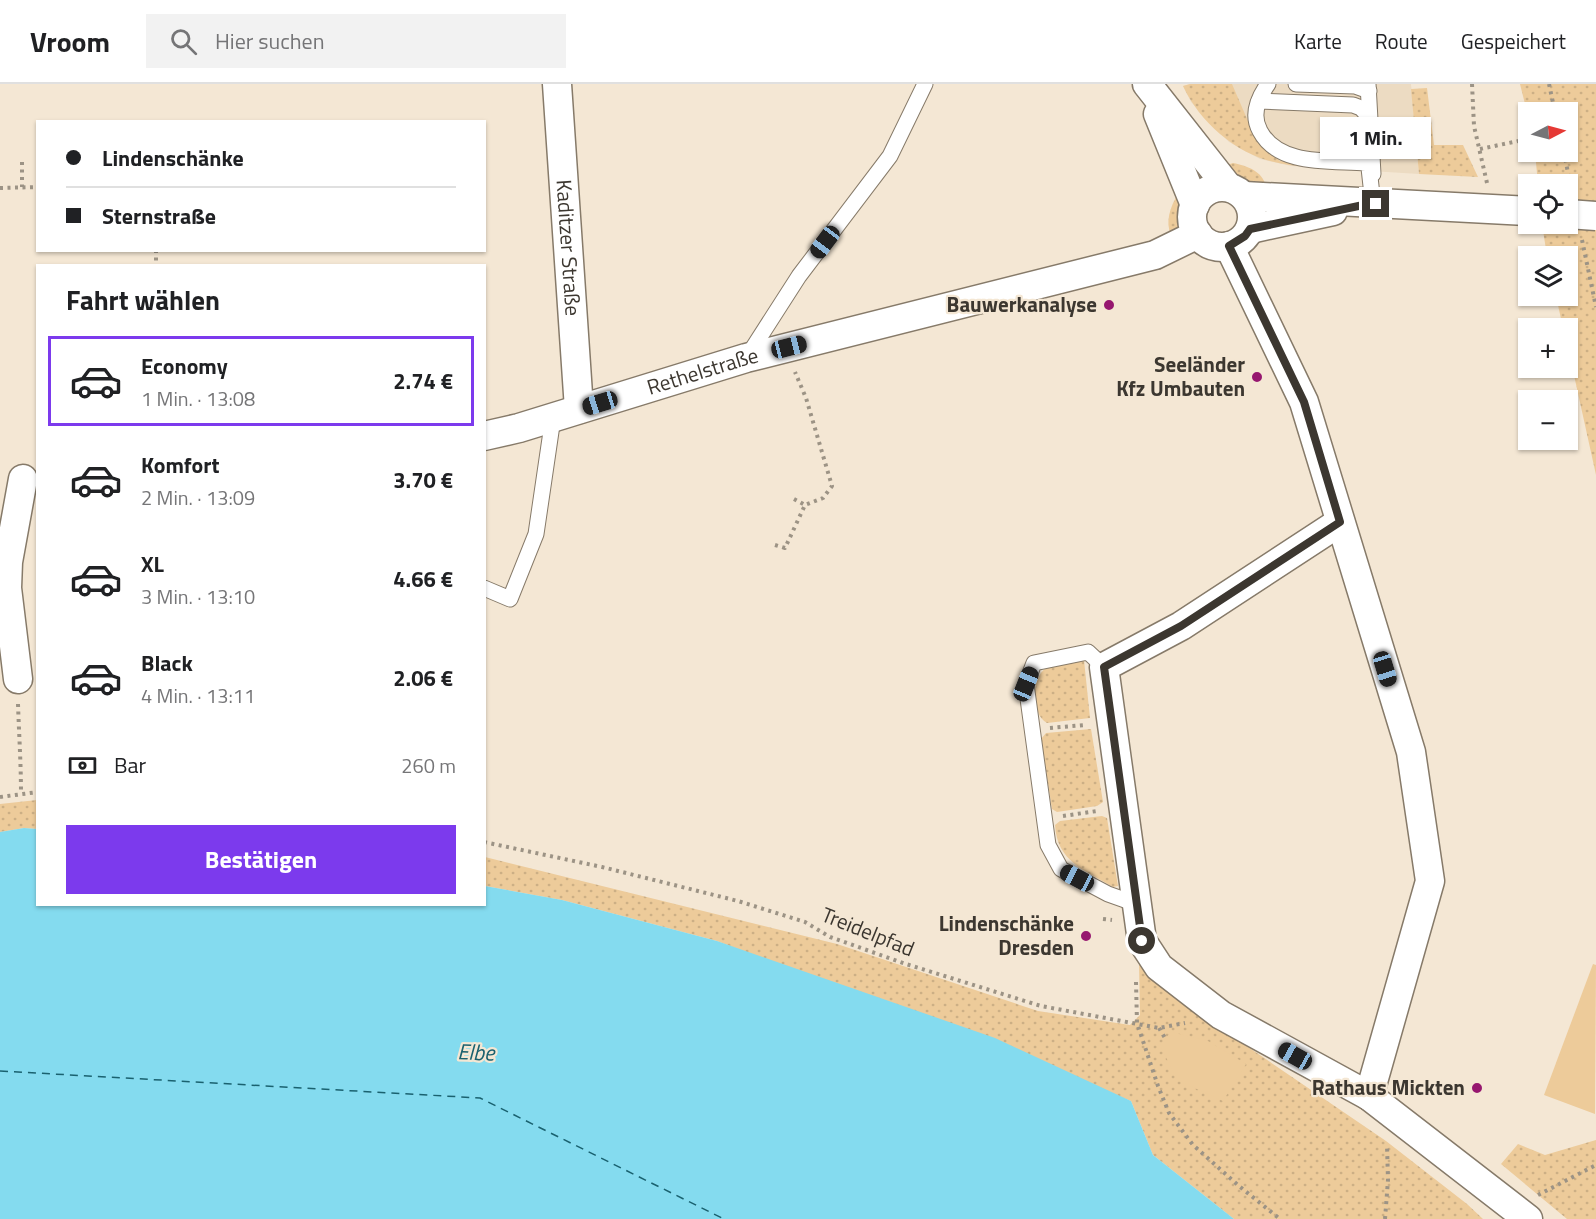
<!DOCTYPE html>
<html lang="de">
<meta charset="utf-8">
<style>
:root{--surface:#fff;--page:#f2f2f2;--text:#202124;--muted:#757577;--line:#e0e0e0;--accent:#7c3aed}
body{margin:0;font-family:"Titillium Web",sans-serif;background:var(--page);color:var(--text);height:100vh;display:flex;flex-direction:column;font-size:22px;white-space:nowrap}
*{box-sizing:border-box;margin:0}
p{font-size:20px;color:var(--muted)}
.icon{flex:none;width:33px;height:33px;fill:none;stroke:currentColor;stroke-width:2;stroke-linecap:round;stroke-linejoin:round}
.map{position:relative;flex:1;overflow:hidden}
.sheet{position:absolute;left:36px;top:180px;width:450px;height:642px;display:flex;flex-direction:column;background:var(--surface);border-radius:0px;box-shadow:0 2px 4px #0004}
.sheet>*{flex:none}
.banner{position:absolute;left:36px;top:36px;width:450px;height:132px;border-radius:0px;box-shadow:0 2px 4px #0004;display:grid;align-content:center;height:132px;padding:0 30px;background:var(--surface)}
.needle{width:39px;rotate:84deg}
.controls{position:absolute;left:1518px;top:18px;display:grid;gap:12px}
.controls a{display:grid;place-items:center;width:60px;height:60px;border-radius:0px;background:var(--surface);box-shadow:0 2px 4px #0004;font-size:30px}
.end{position:absolute;width:27px;height:27px;margin:-14px;border:8px solid #3c3730;background:#fff;box-shadow:0 0 0 3px #fff}
.from{border-radius:50%}
.bubble{position:absolute;height:42px;border-radius:0px;background:var(--surface);box-shadow:0 2px 4px #0004;font-size:20px;font-weight:700;line-height:42px;text-align:center}
.car{position:absolute;width:18px;height:36px;margin:-18px -9px;border-radius:8px;box-shadow:0 0 4px 2px #0007;background:linear-gradient(#222 24%,#8ab4d8 0 40%,#222 0 76%,#8ab4d8 0 86%,#222 0)}
.banner b{display:flex;align-items:center;gap:21px;height:57px;font-size:22px}
.banner b+b{border-top:2px solid var(--line)}
.banner i{width:15px;height:15px;background:var(--text)}
ul{padding:0;list-style:none}
li{display:flex;align-items:center;gap:18px;height:90px;margin:0 12px 9px;padding:0 18px;border:3px solid transparent;border-radius:0px}
li div{flex:1}
li b{display:block;font-size:22px}
li em{font-style:normal;font-weight:700}
li.current{border-color:var(--accent)}
li>.icon{width:54px;height:54px;stroke-width:1.5}
h2{padding:0 30px;font-size:27px;line-height:72px}
.pay{display:flex;align-items:center;gap:15px;height:66px;padding:0 30px;font-size:22px}
.pay p{margin-inline-start:auto}
.primary-button{display:flex;gap:12px;margin-top:auto;padding:12px 30px}
.primary-button a{flex:1;height:69px;border-radius:0px;background:var(--accent);color:#fff;font-size:24px;font-weight:700;line-height:69px;text-align:center}
header{display:flex;align-items:center;gap:36px;box-sizing:border-box;height:84px;padding:0 30px;background:var(--surface);border-bottom:2px solid var(--line)}
header strong{font-size:28px}
nav{display:flex;gap:33px;margin-inline-start:auto;font-size:21px}
.search{width:420px;height:54px;background:var(--page);display:flex;align-items:center;gap:15px;box-sizing:border-box;padding:0 21px;border-radius:0px;color:var(--muted);font-size:22px}
.map>svg:first-child{display:block}
.built{fill:#ecdbc2}
.grass{fill:url(#grass-dots)}
.park{fill:#edcb9a}
.water{fill:#84dbef}
.lines{fill:none;stroke-linecap:round;stroke-linejoin:round}
.ferry{stroke:#1a616f;stroke-width:1.5;stroke-dasharray:8 6;stroke-linecap:butt}
.lane-casing{stroke:#867a69;stroke-width:17}
.street-casing{stroke:#867a69;stroke-width:31}
.path{stroke:#9c9385;stroke-width:4;stroke-dasharray:3 4.5;stroke-linecap:butt}
.lane{stroke:#fff;stroke-width:15}
.street{stroke:#fff;stroke-width:28}
.street-bridge-casing{stroke:#867a69;stroke-width:31;stroke-linecap:butt}
.street-bridge{stroke:#fff;stroke-width:28}
.route{stroke:#3c3730;stroke-width:8}
.poi-dot{fill:#96176f;stroke:#f4e7d4;stroke-width:2}
.labels{text-anchor:middle;stroke-width:4.5;stroke-linejoin:round;paint-order:stroke}
.street-label{font-size:21px;fill:#3c3730;stroke:#f4e7d4}
.poi-label{font-size:21px;font-weight:bold;fill:#3c3730;stroke:#f4e7d4;text-anchor:end}
.water-label{font-size:22px;font-style:italic;fill:#1a616f;stroke:#f4e7d4}
</style>
<header>
<strong>Vroom</strong>
<div class="search"><svg class="icon" aria-label="search" viewBox="0 0 24 24"><circle cx="10" cy="10" r="6"/><path d="M15 15l6 6"/></svg>Hier suchen</div>
<nav><a>Karte</a><a>Route</a><a>Gespeichert</a></nav>
</header>
<div class="map">
<svg width="1596" height="1135" viewBox="0 0 1596 1135">
<defs>
<pattern id="grass-dots" width="8" height="8" patternUnits="userSpaceOnUse" patternTransform="scale(1.5)"><rect width="8" height="8" fill="#edcb9a"/><path d="M2 2h.1M6 6h.1" fill="none" stroke="#ccaf85" stroke-width="1.8" stroke-linecap="round"/></pattern>
</defs>
<rect width="100%" height="100%" fill="#f4e7d4"/>
<path class="built" d="M1190 0H1411L1419 90 1291 82 1260 75 1229 58 1191 18 1183 2Z"/>
<g class="grass">
<path d="M1190 0H1232L1257 58 1269 69 1280 77 1356 85C1302 82 1264 87 1220 50 1204 36 1192 21 1183 2Z"/>
<path d="M1520 0H1596V391L1568 264V244H1563L1556 212H1568V172H1547L1542 140H1568V100H1538L1535 68H1568V28H1528V32Z"/>
<path d="M1427 4 1434 61H1463L1478 93 1419 90 1411 5Z"/>
<path d="M1233 79C1248 82 1262 87 1266 102 1245 98 1240 98 1227 81Z"/>
<path d="M1178 110 1185 128 1179 141 1171 151C1165 138 1170 123 1178 110Z"/>
<path d="M1084 576 1090 634 1047 639C1031 630 1031 594 1046 584 1056 577 1072 578 1084 576Z"/>
<path d="M1091 645 1103 718 1097 722 1057 728 1052 725 1041 655 1046 649Z"/>
<path d="M37 716V745L24 744 0 748V720Z"/>
<path d="M1102 732 1107 734 1118 802 1113 803C1085 786 1057 778 1055 741L1060 737Z"/>
<path d="M485 773 837 860 1038 927 1130 941 1140 931 1139 879 1179 916 1386 1057 1467 1120 1483 1135H1234L1153 1071 1131 1017 717 857 562 816 485 802Z"/>
<path d="M1596 1056V1135H1567L1501 1080 1518 1060 1545 1071Z"/>
</g>
<g class="park">
<path d="M1593 880 1596 881 1595 1030 1544 1011Z"/>
<path d="M1171 948 1208 957 1246 980 1223 1017 1177 996 1160 961Z"/>
</g>
<path class="water" d="M24 744 37 745 38 820H484L485 802 562 816 717 857 995 954 1131 1017 1153 1071 1234 1135H0V748Z"/>
<g class="lines">
<path class="ferry" d="M0 987 480 1014 724 1135"/>
<defs>
<g id="lane">
<path d="M1268 0C1258 14 1251 31 1260 47 1279 83 1332 76 1366 79L1369 84 1373 120"/>
<path d="M1296 0 1355 2 1369 7"/>
<path d="M1368 0 1373 90"/>
<path d="M1259 17 1353 21 1361 24 1369 33"/>
<path d="M747 273 799 192 890 72 925 0"/>
<path d="M484 504 510 515 536 450 553 334"/>
<path d="M1104 583 1088 568 1034 579 1026 600 1048 761 1061 785 1108 810 1139 821"/>
</g>
<g id="street">
<path id="s1" d="M557 0 579 325"/>
<path d="M1147 0 1228 103"/>
<path d="M1158 30 1195 121"/>
<circle cx="1222" cy="133" r="30"/>
<path d="M1244 112 1528 127"/>
<path d="M1250 145 1333 127"/>
<path d="M1229 162 1304 318 1411 668 1430 797 1369 1012"/>
<path id="s2" d="M484 352 519 344 746 274 1155 171 1198 150"/>
<path d="M1340 438 1181 542 1104 583 1142 857 1159 883 1221 931 1369 1012 1528 1135"/>
<path d="M18 595 7 504 8 478 23 395"/>
</g>
</defs>
<use href="#lane" class="lane-casing"/>
<use href="#street" class="street-casing"/>
<g class="path">
<path d="M1472 0 1474 42 1487 99"/>
<path d="M1549 0 1555 28"/>
<path d="M1480 65 1528 55"/>
<path d="M1564 68 1571 105"/>
<path d="M22 78V103"/>
<path d="M0 104 38 103"/>
<path d="M1582 156 1596 223"/>
<path d="M156 166V182"/>
<path d="M794 415 805 421"/>
<path d="M775 461 785 464 805 421 823 414 832 402 806 314 795 288"/>
<path d="M18 620C19 650 21 680 21 710"/>
<path d="M1050 644 1085 641"/>
<path d="M0 713 38 708"/>
<path d="M1063 732 1097 727"/>
<path d="M484 758 602 783 738 817 805 838 830 853 906 880 1041 922 1159 944 1185 939"/>
<path d="M1103 835 1112 836"/>
<path d="M1136 898 1137 939 1158 1002 1169 1029 1193 1061 1239 1102 1280 1135"/>
<path d="M1159 944 1165 954"/>
<path d="M1538 1111 1596 1081"/>
<path d="M1385 1135 1388 1096 1387 1061"/>
</g>
<use href="#lane" class="lane"/>
<use href="#street" class="street"/>
<defs>
<path id="street-bridge" d="M1568 130 1596 132"/>
</defs>
<use href="#street-bridge" class="street-bridge-casing"/>
<use href="#street-bridge" class="street-bridge"/>
</g>
<g class="lines">
<path class="route" d="M1142 857 1104 583 1181 542 1340 438 1304 318 1229 162 1245 152 1250 145 1368 120H1376"/>
</g>
<g class="poi-dot">
<circle cx="1109" cy="221" r="6"/>
<circle cx="1257" cy="293" r="6"/>
<circle cx="1086" cy="852" r="6"/>
<circle cx="1477" cy="1004" r="6"/>
</g>
<g class="labels">
<g class="street-label">
<text dy="7" stroke="none"><textPath href="#s1" startOffset="164">Kaditzer Straße</textPath></text>
<text dy="7" stroke="none"><textPath href="#s2" startOffset="228">Rethelstraße</textPath></text>
<text transform="translate(868 848) rotate(22)" y="7">Treidelpfad</text>
</g>
<g class="poi-label">
<text x="1097" y="228">Bauwerkanalyse</text>
<text x="1245" y="288">Seeländer<tspan x="1245" dy="24">Kfz Umbauten</tspan></text>
<text x="1074" y="847">Lindenschänke<tspan x="1074" dy="24">Dresden</tspan></text>
<text x="1465" y="1011">Rathaus Mickten</text>
</g>
<g class="water-label">
<text transform="translate(476 968) rotate(2)" y="8">Elbe</text>
</g>
</g>
</svg>
<div class="controls">
<a><svg class="needle" viewBox="-14 -14 28 28"><path d="M0-13l5 13h-10z" fill="#e53935"/><path d="M0 13l5-13h-10z" fill="#757577"/></svg></a>
<a><svg class="icon" aria-label="locate" viewBox="0 0 24 24"><circle cx="12" cy="12" r="6"/><path d="M12 2v4M12 18v4M2 12h4M18 12h4"/></svg></a>
<a><svg class="icon" aria-label="layers" viewBox="0 0 24 24"><path d="M12 4l9 5-9 5-9-5zM3 14l9 5 9-5"/></svg></a>
<a>+</a>
<a>−</a>
</div>
<i class="end from" style="left:1142px;top:857px"></i>
<i class="end" style="left:1376px;top:120px"></i>
<div class="bubble" style="left:1320px;top:33px;width:111px">1 Min.</div>
<i class="car" style="left:825px;top:158px;rotate:217deg"></i>
<i class="car" style="left:789px;top:263px;rotate:76deg"></i>
<i class="car" style="left:600px;top:319px;rotate:253deg"></i>
<i class="car" style="left:1385px;top:585px;rotate:163deg"></i>
<i class="car" style="left:1026px;top:600px;rotate:22deg"></i>
<i class="car" style="left:1077px;top:794px;rotate:298deg"></i>
<i class="car" style="left:1295px;top:972px;rotate:299deg"></i>
<div class="banner">
<b><i class="from"></i>Lindenschänke</b>
<b><i></i>Sternstraße</b>
</div>
<section class="sheet">
<h2>Fahrt wählen</h2>
<ul>
<li class="current"><svg class="icon" aria-label="car" viewBox="0 0 24 24"><path d="M5 17H2v-5l4-1 3-4h7l3 4 3 1v5h-3M9 17h6M6 11h13"/><circle cx="7" cy="17" r="2"/><circle cx="17" cy="17" r="2"/></svg><div><b>Economy</b><p>1 Min. · 13:08</p></div><em>2.74 €</em></li>
<li><svg class="icon" aria-label="car" viewBox="0 0 24 24"><path d="M5 17H2v-5l4-1 3-4h7l3 4 3 1v5h-3M9 17h6M6 11h13"/><circle cx="7" cy="17" r="2"/><circle cx="17" cy="17" r="2"/></svg><div><b>Komfort</b><p>2 Min. · 13:09</p></div><em>3.70 €</em></li>
<li><svg class="icon" aria-label="car" viewBox="0 0 24 24"><path d="M5 17H2v-5l4-1 3-4h7l3 4 3 1v5h-3M9 17h6M6 11h13"/><circle cx="7" cy="17" r="2"/><circle cx="17" cy="17" r="2"/></svg><div><b>XL</b><p>3 Min. · 13:10</p></div><em>4.66 €</em></li>
<li><svg class="icon" aria-label="car" viewBox="0 0 24 24"><path d="M5 17H2v-5l4-1 3-4h7l3 4 3 1v5h-3M9 17h6M6 11h13"/><circle cx="7" cy="17" r="2"/><circle cx="17" cy="17" r="2"/></svg><div><b>Black</b><p>4 Min. · 13:11</p></div><em>2.06 €</em></li>
</ul>
<div class="pay"><svg class="icon" aria-label="cash" viewBox="0 0 24 24"><path d="M3 7h18v10H3z"/><circle cx="12" cy="12" r="2"/></svg>Bar<p>260 m</p></div>
<div class="primary-button"><a>Bestätigen</a></div>
</section>
</div>
